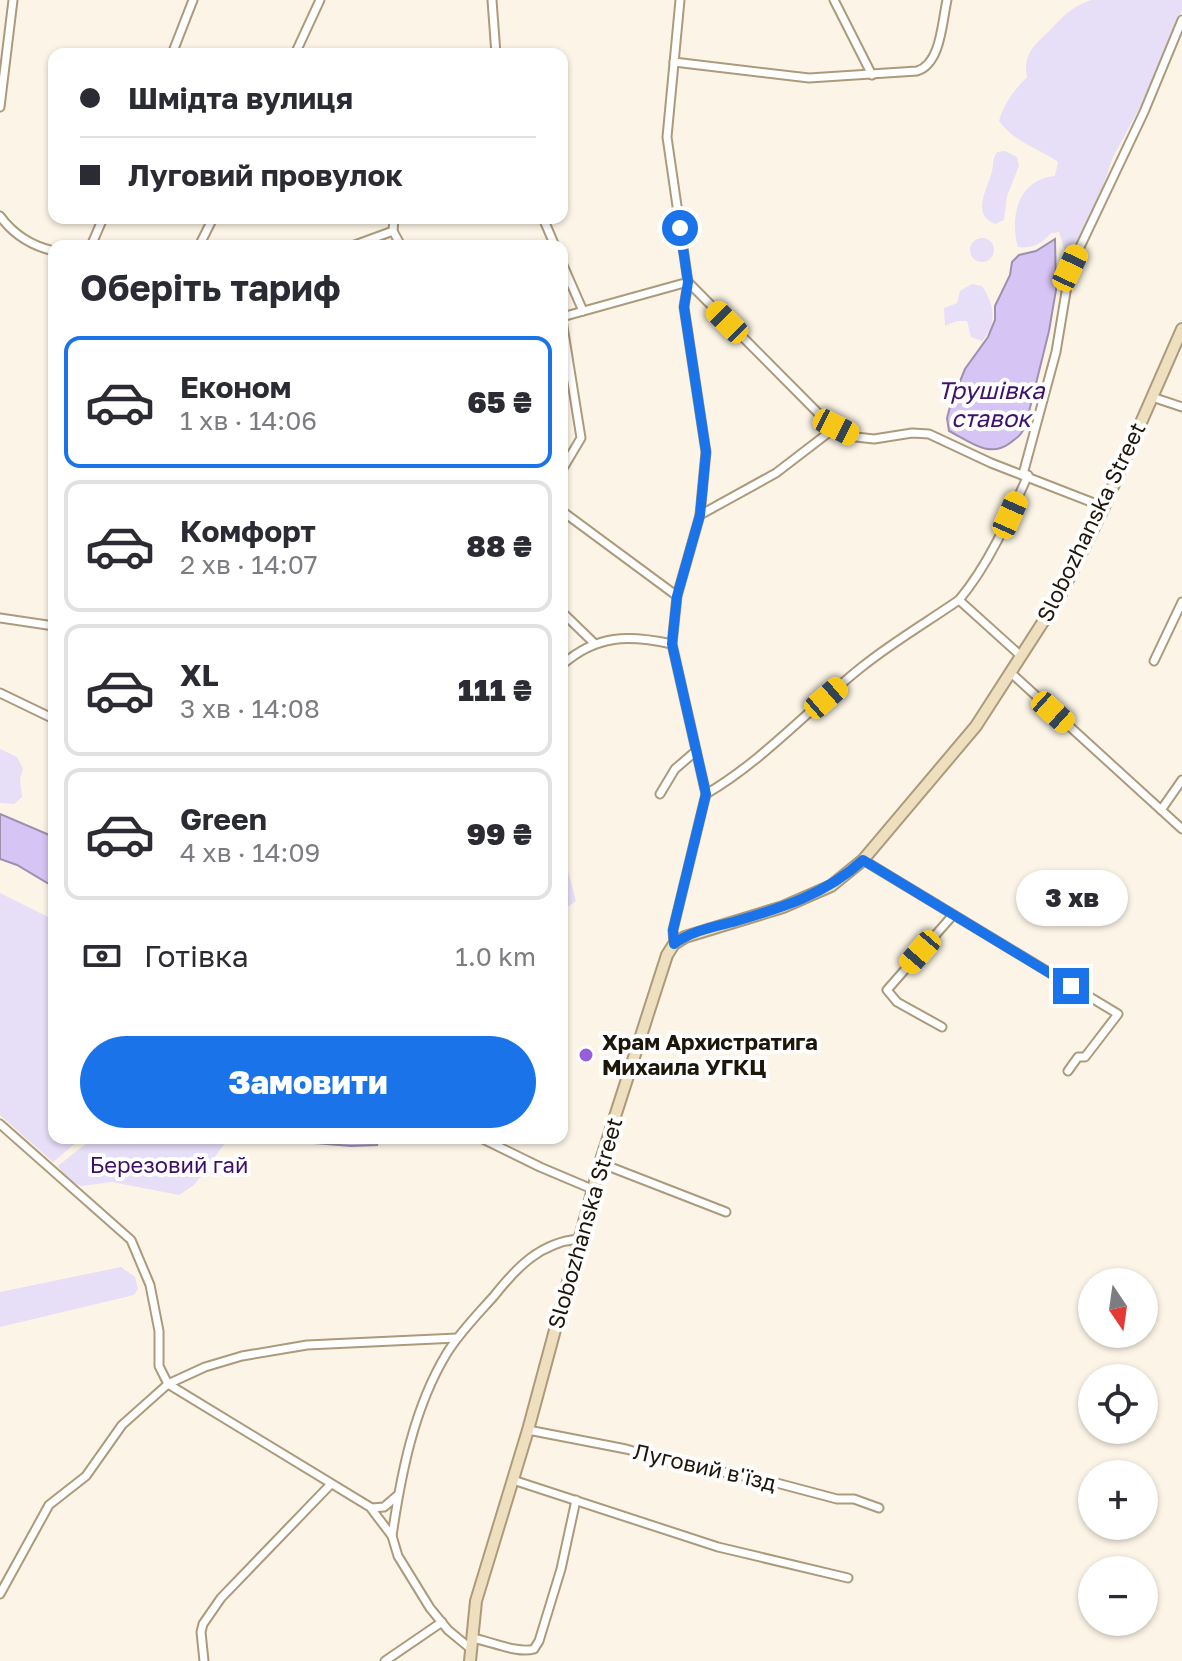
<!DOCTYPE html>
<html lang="uk">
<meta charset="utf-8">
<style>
:root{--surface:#fff;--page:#f7f7f7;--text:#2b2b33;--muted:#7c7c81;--line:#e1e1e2;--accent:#1a73e8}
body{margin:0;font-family:"Golos Text",sans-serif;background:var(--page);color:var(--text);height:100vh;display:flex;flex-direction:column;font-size:30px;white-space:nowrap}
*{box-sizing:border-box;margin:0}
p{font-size:26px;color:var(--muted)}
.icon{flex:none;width:44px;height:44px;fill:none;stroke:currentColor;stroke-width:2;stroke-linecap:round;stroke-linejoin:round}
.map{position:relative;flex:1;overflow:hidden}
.side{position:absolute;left:48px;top:240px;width:520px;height:904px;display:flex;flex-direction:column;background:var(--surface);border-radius:16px;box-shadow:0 2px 6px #0004}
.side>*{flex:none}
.top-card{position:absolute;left:48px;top:48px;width:520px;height:176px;border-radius:16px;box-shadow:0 2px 6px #0004;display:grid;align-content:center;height:176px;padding:0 32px;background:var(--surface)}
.needle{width:52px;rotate:167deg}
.buttons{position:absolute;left:1078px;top:1268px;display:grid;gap:16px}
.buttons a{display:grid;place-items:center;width:80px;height:80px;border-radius:50%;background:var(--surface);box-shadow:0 2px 6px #0004;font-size:40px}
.end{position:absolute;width:36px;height:36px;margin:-18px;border:10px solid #1a73e8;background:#fff;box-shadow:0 0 0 4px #fff}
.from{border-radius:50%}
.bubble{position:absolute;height:56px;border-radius:28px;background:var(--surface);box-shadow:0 2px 6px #0004;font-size:26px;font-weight:800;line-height:56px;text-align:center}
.car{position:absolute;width:24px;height:48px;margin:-24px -12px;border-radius:10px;box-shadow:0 0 6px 2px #0007;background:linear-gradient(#f5c518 24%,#345 0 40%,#f5c518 0 76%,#345 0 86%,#f5c518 0)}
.top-card b{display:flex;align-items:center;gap:28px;height:76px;font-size:30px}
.top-card b+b{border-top:2px solid var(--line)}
.top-card i{width:20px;height:20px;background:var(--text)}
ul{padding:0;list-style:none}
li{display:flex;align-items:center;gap:24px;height:132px;margin:0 16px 12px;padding:0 16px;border:4px solid var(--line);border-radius:16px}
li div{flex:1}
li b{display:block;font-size:30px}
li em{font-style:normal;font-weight:800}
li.active{border-color:var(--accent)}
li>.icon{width:72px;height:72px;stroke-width:1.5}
h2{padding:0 32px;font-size:36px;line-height:96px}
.pay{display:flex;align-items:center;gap:20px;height:88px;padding:0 32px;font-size:30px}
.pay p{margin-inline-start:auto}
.cta{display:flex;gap:16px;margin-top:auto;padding:16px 32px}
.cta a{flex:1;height:92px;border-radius:48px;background:var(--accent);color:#fff;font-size:32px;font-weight:800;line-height:92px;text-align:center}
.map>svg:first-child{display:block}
.green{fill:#e7def7}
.water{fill:#d6c4f4;stroke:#9e90ae;stroke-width:2}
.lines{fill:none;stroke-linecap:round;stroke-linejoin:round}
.street-casing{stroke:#ac9a7b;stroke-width:11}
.secondary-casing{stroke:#ac9a7b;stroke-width:14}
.street{stroke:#fff;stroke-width:7}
.secondary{stroke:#eedfbf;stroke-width:10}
.route{stroke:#1a73e8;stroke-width:10}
.poi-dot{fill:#955fd7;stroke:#fff;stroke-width:3}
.labels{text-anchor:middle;stroke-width:8;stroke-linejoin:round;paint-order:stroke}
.street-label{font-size:22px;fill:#1d160a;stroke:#fff}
.poi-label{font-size:22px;font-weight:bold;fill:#1d160a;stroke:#fff;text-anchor:start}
.park-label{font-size:22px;fill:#3e0d68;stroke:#fff}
.water-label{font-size:24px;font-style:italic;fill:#3f106a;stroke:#fff}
</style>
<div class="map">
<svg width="1182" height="1661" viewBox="0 0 1182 1661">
<rect width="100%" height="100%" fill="#fcf5e7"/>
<g class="green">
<path d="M1091 0H1182V10L1140 107 1113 157 1077 262 1068 261 1059 232 1051 233C1043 243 1032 249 1018 247 1009 216 1019 179 1055 176L1058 162C1038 148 1014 142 999 121 1004 103 1015 89 1027 77 1022 54 1036 44 1051 29 1066 14 1070 8 1091 0Z"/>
<path d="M1005 151 1017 157 1019 166 1007 196 1004 220 995 224C970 214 988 189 992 171 994 163 992 160 997 152Z"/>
<circle cx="982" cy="250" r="12"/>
<path d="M972 284 982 286C994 304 998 324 982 341L971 337 967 321H957L945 326 944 308 957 303 960 291Z"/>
<path d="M0 749 17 757 23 769 20 778 22 797 14 804 0 803Z"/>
<path d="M562 849 576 901 562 911Z"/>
<path d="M0 893 54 920V1138H82L53 1162 0 1115Z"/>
<path d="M93 1138H223L225 1143 194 1185 179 1195 112 1182 81 1186 67 1180 58 1166Z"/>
<path d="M121 1267 135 1277 138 1289 134 1295 0 1327V1292Z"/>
</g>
<g class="water">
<path d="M1055 239 1056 290 1049 331 1026 424C1022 435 1019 436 1010 443 989 459 969 441 949 431L947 418 951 403 965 369 988 337 995 320V306L1010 275 1012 262 1019 255 1036 251Z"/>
<path d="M0 814 54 837V887L17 865 0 859Z"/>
<path d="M298 1138H379L377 1145 351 1146 302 1142Z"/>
</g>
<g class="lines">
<defs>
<g id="street">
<path d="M492 0 496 54"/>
<path d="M834 0 872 75"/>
<path d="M172 54 193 0"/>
<path d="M295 54 320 0"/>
<path d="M674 62 809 78 917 71C941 64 942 22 947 0"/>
<path d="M0 107 13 0"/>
<path d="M0 216C13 234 32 246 54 251"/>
<path d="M394 218 393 231 401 246"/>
<path d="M543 218 555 246"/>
<path d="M91 246 103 218"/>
<path d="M199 246 213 218"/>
<path d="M352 246 393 231"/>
<path d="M562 263 583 311"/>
<path d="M688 282 826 421 856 437 874 439 912 433 929 434 991 463 1104 507"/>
<path d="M562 317 688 282"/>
<path d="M562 320 581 438 562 470"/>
<path d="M1152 397 1182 407"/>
<path d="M1023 474 1056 352 1070 268 1144 112 1182 20"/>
<path d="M562 511 677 596"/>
<path d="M700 515 776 473 836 427"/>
<path d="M959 600 1021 656"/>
<path d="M562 612 594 643"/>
<path d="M0 618 54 626"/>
<path d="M1154 661 1182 602"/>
<path d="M562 665C597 634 629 635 672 644"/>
<path d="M1011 673 1182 829"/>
<path d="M0 693 54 719"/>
<path d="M660 794 675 769 696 751"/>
<path d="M706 794C763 761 811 707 863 666 893 642 927 622 959 600 989 564 1009 518 1028 475"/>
<path d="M1161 810 1182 780"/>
<path d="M863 860 1118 1014 1085 1057H1078L1068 1071"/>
<path d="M674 944 673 930 706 794 672 644 677 596 700 515 706 452 684 307 688 282 667 137 680 0"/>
<path d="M942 1027 897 1002 887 990 953 915"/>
<path d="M0 1124 131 1240 150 1285 159 1331V1366L168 1384 370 1507 392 1536 398 1556 430 1608 448 1630 471 1649"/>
<path d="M481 1138 540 1167 592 1189"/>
<path d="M600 1163 726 1212"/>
<path d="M528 1430 626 1449 668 1461 773 1482 837 1499H854L879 1508"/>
<path d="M513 1480 718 1547 848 1578"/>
<path d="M372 1508 384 1507 398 1495"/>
<path d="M392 1536C401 1474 414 1407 447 1353 460 1332 478 1314 494 1296 517 1267 540 1243 578 1239"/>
<path d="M0 1594 49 1505 86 1476 122 1425 168 1384 205 1367 242 1356 307 1345 457 1338"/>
<path d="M472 1638C490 1641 518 1654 534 1649L539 1641 561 1569 576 1500"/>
<path d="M204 1661 201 1632 203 1624 221 1598 330 1485"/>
<path d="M385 1661 442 1622"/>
</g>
<path id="secondary" d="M470 1661 476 1601 528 1430 600 1163 667 955 674 944 685 937 783 907 831 886 863 860 976 726 1061 594 1104 507 1182 329"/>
</defs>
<use href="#street" class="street-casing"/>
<use href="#secondary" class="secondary-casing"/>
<use href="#street" class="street"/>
<use href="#secondary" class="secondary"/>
</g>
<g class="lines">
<path class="route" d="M680 228 688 282 684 307 706 452 700 515 677 596 672 644 706 794 673 930 674 944C691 931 713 927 733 922 781 908 825 895 863 860L1071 986"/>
</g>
<circle class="poi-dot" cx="586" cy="1055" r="8"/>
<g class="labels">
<g class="street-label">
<text transform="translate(1091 522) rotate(-64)" y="8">Slobozhanska Street</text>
<text transform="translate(585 1223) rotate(-74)" y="8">Slobozhanska Street</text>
<text transform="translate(705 1467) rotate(13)" y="8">Луговий в'їзд</text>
</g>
<g class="poi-label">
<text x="602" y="1050">Храм Архистратига<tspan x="602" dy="25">Михаила УГКЦ</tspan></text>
</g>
<g class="park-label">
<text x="169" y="1173">Березовий гай</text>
</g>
<g class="water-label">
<text x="991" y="399">Трушівка<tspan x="991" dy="28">ставок</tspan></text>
</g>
</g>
</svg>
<div class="buttons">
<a><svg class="needle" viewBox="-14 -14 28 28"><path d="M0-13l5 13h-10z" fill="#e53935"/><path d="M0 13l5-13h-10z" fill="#7c7c81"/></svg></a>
<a><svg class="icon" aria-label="locate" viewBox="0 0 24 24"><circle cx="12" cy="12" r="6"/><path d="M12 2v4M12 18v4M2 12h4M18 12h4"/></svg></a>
<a>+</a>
<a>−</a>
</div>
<i class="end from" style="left:680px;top:228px"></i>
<i class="end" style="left:1071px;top:986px"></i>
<div class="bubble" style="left:1016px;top:870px;width:112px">3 хв</div>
<i class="car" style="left:1070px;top:268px;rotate:25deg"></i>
<i class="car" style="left:727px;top:322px;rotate:315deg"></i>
<i class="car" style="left:836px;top:427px;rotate:117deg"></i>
<i class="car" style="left:1010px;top:515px;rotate:24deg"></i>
<i class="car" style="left:826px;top:698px;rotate:49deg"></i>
<i class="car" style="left:1053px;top:712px;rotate:132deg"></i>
<i class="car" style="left:920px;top:952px;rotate:221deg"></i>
<div class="top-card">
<b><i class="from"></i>Шмідта вулиця</b>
<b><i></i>Луговий провулок</b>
</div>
<section class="side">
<h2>Оберіть тариф</h2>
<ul>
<li class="active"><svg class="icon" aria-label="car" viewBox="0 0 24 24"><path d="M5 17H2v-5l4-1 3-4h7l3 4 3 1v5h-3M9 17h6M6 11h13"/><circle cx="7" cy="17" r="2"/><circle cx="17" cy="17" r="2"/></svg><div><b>Економ</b><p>1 хв · 14:06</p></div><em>65 ₴</em></li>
<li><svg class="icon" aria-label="car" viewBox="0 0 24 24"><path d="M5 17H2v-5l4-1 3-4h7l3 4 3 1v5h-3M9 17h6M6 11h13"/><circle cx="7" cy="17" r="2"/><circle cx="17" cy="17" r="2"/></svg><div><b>Комфорт</b><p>2 хв · 14:07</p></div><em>88 ₴</em></li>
<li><svg class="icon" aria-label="car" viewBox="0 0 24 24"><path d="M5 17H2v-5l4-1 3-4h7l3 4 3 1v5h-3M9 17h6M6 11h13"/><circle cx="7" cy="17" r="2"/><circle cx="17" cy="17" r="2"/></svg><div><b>XL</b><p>3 хв · 14:08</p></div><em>111 ₴</em></li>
<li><svg class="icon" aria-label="car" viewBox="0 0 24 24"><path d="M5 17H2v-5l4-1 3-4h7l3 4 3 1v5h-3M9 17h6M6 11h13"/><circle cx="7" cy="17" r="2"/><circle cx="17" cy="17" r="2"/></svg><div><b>Green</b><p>4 хв · 14:09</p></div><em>99 ₴</em></li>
</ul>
<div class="pay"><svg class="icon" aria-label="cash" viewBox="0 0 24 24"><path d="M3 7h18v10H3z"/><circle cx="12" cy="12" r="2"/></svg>Готівка<p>1.0 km</p></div>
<div class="cta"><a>Замовити</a></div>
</section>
</div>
